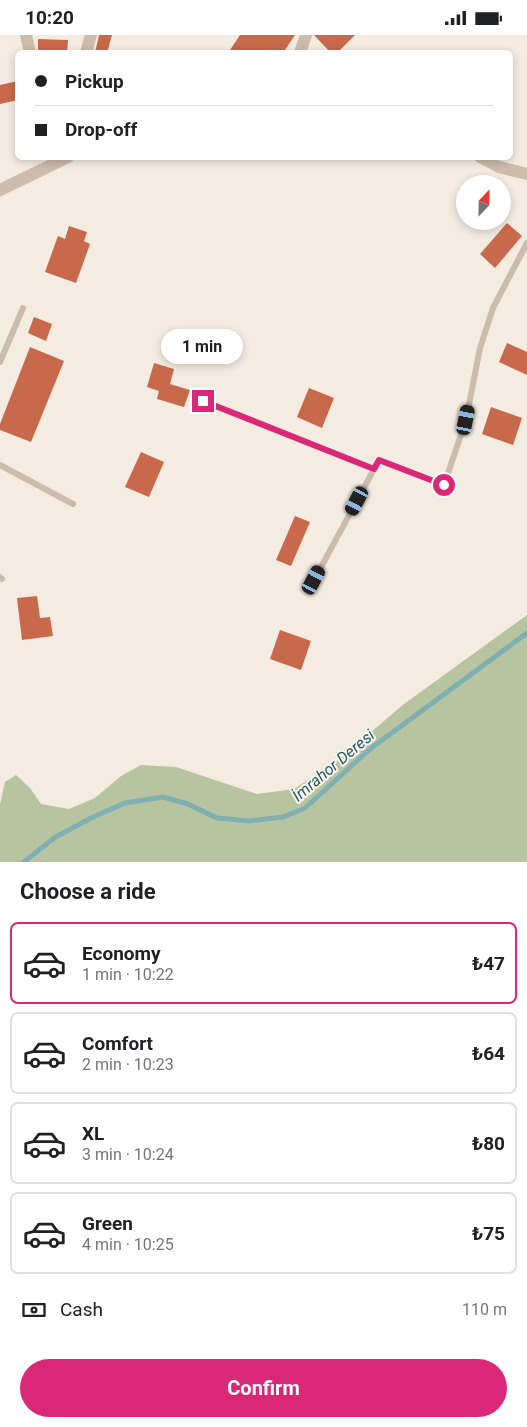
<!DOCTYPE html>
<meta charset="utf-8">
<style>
:root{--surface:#fff;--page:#f6f6f6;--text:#202124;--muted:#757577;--line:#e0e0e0;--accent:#db2777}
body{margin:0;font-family:Roboto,sans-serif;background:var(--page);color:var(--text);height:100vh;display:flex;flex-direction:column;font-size:19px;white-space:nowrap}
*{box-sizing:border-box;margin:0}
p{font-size:16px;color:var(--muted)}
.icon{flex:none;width:28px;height:28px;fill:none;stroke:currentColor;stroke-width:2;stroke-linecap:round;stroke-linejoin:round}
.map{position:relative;height:827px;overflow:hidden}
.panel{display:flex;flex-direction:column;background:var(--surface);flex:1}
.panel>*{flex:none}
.banner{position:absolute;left:15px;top:15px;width:498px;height:110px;border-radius:8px;box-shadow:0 2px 8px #0003;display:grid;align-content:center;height:110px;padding:0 20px;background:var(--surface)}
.needle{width:32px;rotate:22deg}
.controls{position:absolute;left:456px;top:140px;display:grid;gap:10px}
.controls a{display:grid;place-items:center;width:55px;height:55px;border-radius:50%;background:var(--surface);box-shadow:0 2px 8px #0003;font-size:25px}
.end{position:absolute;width:22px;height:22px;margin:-11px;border:6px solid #db2777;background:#fff;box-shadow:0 0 0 2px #fff}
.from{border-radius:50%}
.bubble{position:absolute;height:35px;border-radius:18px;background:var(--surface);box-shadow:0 2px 8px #0003;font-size:16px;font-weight:700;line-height:35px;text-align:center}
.car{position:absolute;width:15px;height:30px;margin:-15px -8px;border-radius:6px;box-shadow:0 0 4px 1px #0007;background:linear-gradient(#222 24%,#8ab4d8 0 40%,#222 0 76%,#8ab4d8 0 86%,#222 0)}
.banner b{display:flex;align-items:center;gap:18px;height:48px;font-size:19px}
.banner b+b{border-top:1px solid var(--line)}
.banner i{width:12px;height:12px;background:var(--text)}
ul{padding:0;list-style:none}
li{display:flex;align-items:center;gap:15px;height:82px;margin:0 10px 8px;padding:0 10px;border:2px solid var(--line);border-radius:8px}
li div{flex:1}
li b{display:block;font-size:19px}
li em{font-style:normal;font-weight:700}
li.current{border-color:var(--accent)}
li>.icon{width:45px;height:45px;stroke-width:1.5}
h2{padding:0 20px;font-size:22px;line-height:60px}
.pay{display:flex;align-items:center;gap:12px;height:55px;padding:0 20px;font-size:19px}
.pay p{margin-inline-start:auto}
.primary-button{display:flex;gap:10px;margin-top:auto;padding:10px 20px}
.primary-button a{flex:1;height:58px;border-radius:30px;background:var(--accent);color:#fff;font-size:20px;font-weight:700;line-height:58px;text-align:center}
.status{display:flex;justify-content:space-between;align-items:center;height:35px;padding:0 25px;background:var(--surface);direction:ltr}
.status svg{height:14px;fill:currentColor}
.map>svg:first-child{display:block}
.green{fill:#b8c4a0}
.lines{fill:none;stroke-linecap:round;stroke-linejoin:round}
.stream{stroke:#7fb0b2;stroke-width:5}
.building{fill:#c8694b}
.service{stroke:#cdbbac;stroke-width:6}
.minor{stroke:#cdbbac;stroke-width:12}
.route{stroke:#db2777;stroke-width:6}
.labels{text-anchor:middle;stroke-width:4;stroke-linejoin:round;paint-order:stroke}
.water-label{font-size:16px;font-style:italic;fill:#1f5a5e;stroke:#fbf5ee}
</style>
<div class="status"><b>10:20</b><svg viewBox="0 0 49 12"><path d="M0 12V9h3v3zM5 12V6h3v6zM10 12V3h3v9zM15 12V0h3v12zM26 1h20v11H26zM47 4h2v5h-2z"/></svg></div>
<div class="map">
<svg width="527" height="827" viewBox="0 0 527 827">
<rect width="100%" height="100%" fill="#f4ebe1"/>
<path class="green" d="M527 580V827H0V769L5 747 16 740 30 753 41 769 69 774 95 763 121 741 141 730 176 732 257 759 294 754 337 726 404 669Z"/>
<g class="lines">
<path class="stream" d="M24 827 54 803 91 783 125 768 163 762 188 769 217 783 249 786 283 782 305 773 370 714 527 598"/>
</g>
<g class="building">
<path d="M99 0H112L107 18H95Z"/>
<path d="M240 0H295L283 18H228Z"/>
<path d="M314 0H355L337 18H331Z"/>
<path d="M38 4 68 5 67 18H38Z"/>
<path d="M18 46V65L0 69V50Z"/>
<path d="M507 188 522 201 495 233 480 219Z"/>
<path d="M69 191 87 197 84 206 90 209 76 248 45 237 58 201 65 204Z"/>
<path d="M34 282 52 289 46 306 28 298Z"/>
<path d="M507 308 527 317V340L499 327Z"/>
<path d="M30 312 64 326 31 407 0 395V389Z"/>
<path d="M154 328 174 334 170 349 190 355 184 372 157 364 159 356 147 352Z"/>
<path d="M309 353 334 363 322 393 297 382Z"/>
<path d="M491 372 522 383 513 410 482 399Z"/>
<path d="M141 417 164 427 149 462 125 452Z"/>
<path d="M295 481 310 487 291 531 276 525Z"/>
<path d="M37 561 40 583 50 582 53 601 22 605 17 563Z"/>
<path d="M280 595 311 606 301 635 270 624Z"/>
</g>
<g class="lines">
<g class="service">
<path d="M0 327 23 273"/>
<path d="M203 366 374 434"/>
<path d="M0 430 73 469"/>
<path d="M0 542 2 544"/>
<path d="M314 545 379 425 444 450 466 385 480 313 493 273 527 208"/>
</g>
<g class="minor">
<path d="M26 0 30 18"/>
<path d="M86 18 91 0"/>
<path d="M300 18 306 0"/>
<path d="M480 122 499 132 527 139"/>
<path d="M0 155 68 122"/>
</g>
</g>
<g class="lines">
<path class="route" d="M203 366 374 434 379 425 444 450"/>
</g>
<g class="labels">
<g class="water-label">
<text transform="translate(333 730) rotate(-40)" y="6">İmrahor Deresi</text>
</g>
</g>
</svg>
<div class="controls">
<a><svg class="needle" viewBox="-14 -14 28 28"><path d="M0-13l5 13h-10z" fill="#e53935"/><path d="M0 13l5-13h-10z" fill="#757577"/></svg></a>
</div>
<i class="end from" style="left:444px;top:450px"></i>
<i class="end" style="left:203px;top:366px"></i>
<div class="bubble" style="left:161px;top:294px;width:82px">1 min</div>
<i class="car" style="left:466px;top:385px;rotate:11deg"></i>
<i class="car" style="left:357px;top:466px;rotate:208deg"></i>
<i class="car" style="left:314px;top:545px;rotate:28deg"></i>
<div class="banner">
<b><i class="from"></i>Pickup</b>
<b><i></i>Drop-off</b>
</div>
</div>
<section class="panel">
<h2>Choose a ride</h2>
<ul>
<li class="current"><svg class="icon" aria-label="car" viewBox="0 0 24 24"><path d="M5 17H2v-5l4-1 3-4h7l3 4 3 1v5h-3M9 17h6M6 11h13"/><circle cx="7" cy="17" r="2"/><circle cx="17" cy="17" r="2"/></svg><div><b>Economy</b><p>1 min · 10:22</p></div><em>₺47</em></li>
<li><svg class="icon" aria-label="car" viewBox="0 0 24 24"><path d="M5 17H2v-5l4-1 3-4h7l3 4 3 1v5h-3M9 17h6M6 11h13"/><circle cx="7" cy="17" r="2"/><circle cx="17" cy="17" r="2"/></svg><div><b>Comfort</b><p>2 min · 10:23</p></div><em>₺64</em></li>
<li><svg class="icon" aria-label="car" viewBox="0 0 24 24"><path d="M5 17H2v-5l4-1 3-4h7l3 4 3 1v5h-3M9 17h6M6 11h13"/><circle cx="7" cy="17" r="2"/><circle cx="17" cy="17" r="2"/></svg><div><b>XL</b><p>3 min · 10:24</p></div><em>₺80</em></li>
<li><svg class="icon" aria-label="car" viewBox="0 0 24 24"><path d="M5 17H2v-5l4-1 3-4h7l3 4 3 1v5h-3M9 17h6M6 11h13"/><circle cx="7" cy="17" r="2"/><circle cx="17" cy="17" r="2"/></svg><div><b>Green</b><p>4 min · 10:25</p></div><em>₺75</em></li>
</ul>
<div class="pay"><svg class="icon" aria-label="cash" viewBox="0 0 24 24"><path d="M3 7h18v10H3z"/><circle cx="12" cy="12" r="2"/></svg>Cash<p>110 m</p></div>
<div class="primary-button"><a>Confirm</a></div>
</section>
